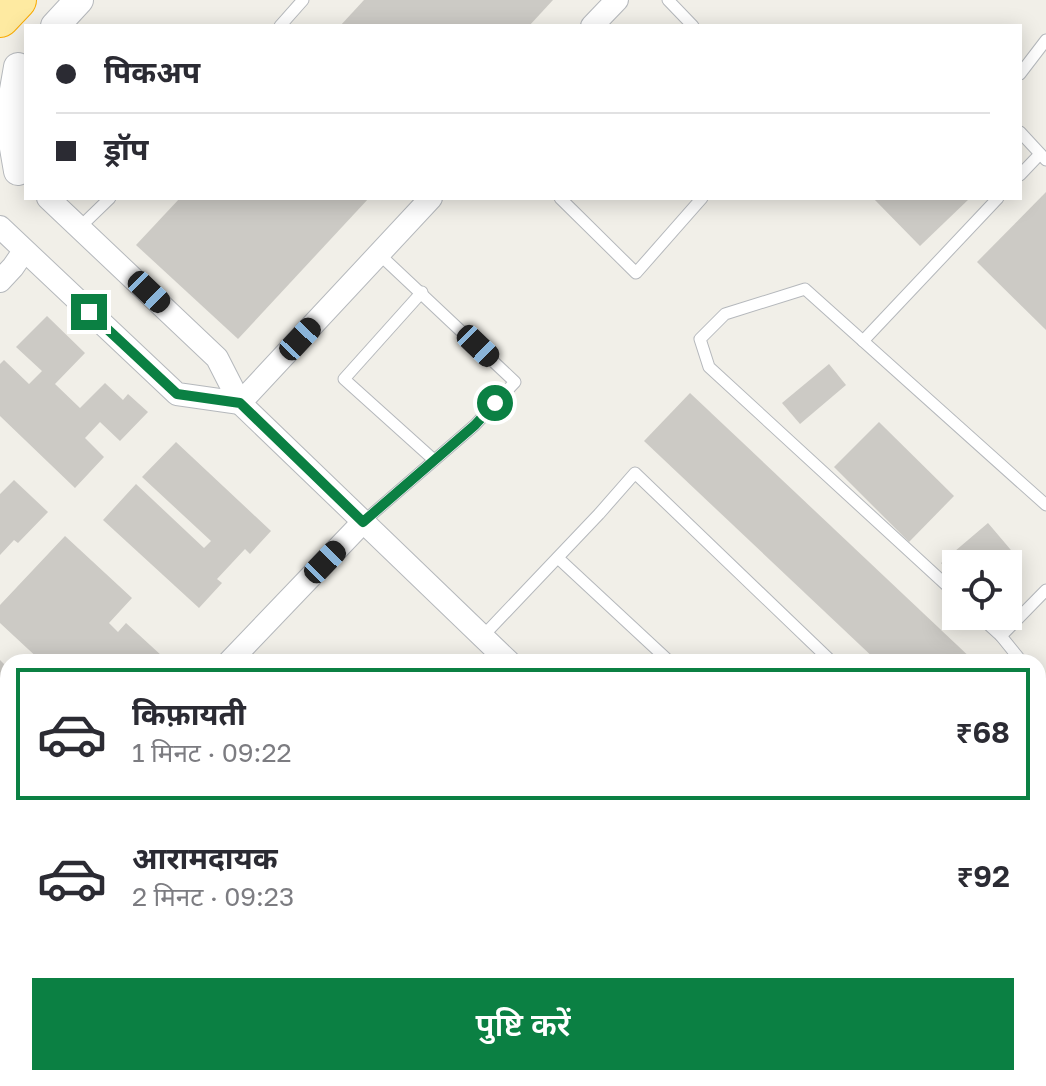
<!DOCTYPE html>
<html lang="hi">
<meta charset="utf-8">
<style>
:root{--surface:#fff;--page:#f2f2f3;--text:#2b2b33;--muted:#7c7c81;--line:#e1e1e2;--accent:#0b8043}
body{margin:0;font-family:"Golos Text","Noto Sans Devanagari",sans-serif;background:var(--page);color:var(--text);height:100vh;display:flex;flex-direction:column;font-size:30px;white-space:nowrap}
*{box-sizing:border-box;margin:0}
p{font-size:26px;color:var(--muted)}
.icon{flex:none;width:44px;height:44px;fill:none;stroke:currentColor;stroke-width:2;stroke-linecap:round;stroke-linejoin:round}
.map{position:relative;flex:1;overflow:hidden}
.panel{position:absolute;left:0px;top:654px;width:1046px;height:432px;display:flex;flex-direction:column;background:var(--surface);border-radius:24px 24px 0 0;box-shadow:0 4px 20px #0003}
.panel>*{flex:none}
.guide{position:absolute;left:24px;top:24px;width:998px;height:176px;border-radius:0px;box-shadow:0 4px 20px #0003;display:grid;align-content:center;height:176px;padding:0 32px;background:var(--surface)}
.tools{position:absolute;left:942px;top:550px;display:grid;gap:16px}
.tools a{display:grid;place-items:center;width:80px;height:80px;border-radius:0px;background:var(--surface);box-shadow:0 4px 20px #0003;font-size:40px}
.end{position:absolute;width:36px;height:36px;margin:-18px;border:10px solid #0b8043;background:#fff;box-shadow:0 0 0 4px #fff}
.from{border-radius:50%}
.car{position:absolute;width:24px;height:48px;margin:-24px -12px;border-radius:10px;box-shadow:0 0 6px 2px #0007;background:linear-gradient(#222 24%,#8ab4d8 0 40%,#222 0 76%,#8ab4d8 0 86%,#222 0)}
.guide b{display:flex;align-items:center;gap:28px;height:76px;font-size:30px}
.guide b+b{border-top:2px solid var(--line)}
.guide i{width:20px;height:20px;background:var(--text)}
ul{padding:14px 0 0;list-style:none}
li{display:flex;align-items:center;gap:24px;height:132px;margin:0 16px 12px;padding:0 16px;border:4px solid transparent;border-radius:0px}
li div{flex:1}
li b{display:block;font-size:30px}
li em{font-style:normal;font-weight:600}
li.on{border-color:var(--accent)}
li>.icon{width:72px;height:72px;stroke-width:1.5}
.action{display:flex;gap:16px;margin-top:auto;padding:16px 32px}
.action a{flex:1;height:92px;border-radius:0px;background:var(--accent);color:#fff;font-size:32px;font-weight:600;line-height:92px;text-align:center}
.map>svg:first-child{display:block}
.building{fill:#cccac5}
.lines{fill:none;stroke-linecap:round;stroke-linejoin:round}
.service-casing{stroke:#b5b8bc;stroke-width:13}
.minor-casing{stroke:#b5b8bc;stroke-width:24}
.tertiary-casing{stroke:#b5b8bc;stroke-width:30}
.trunk-casing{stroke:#f9ab00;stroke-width:40}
.service{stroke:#fff;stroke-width:11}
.minor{stroke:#fff;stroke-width:22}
.tertiary{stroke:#fff;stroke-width:28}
.trunk{stroke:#feeaa1;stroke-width:38}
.route{stroke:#0b8043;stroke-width:10}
</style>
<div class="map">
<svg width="1046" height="1086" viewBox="0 0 1046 1086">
<rect width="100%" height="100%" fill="#f1efe8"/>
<g class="building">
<path d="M364 0H553L529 26H340Z"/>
<path d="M1046 192V330L977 262Z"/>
<path d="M180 198H369L238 339 136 245Z"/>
<path d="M873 198H970L920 246Z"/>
<path d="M47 316 85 353 55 384 80 408 105 383 123 400 128 394 148 412 120 441 100 422 85 438 104 457 75 488 0 416V364L4 360 29 384 42 371 16 347Z"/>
<path d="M829 364 846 385 800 424 782 403Z"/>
<path d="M690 393 975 662H878L644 441Z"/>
<path d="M879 422 954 496 909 542 834 467Z"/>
<path d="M176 442 271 531 250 554 245 549 217 579 222 583 199 608 103 520 136 484 204 548 211 541 142 477Z"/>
<path d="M14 480 48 512 18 543 14 540 0 555V494Z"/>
<path d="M988 523 1016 556 1007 564H956V581L941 563Z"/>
<path d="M65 536 132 598 109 623 118 632 126 623 162 656 156 662H95L88 656 83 662H42L0 623V605Z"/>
<path d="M0 660 8 668V812L0 819V798L2 796 0 794Z"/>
<path d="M1038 699 1046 706V742L1038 751Z"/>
<path d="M1038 816 1046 824V834L1038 842Z"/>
<path d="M76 1078H239L247 1086H80L74 1080Z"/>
<path d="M496 1078H588L596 1086H487Z"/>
<path d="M736 1078H801L807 1084 805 1086H729Z"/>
</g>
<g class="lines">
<defs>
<g id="service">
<path d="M668 0 693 26"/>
<path d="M280 26 303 0"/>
<path d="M1020 74 1046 40"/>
<path d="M1020 132 1046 160"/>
<path d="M1020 175 1040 154"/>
<path d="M560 198 636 273 702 198"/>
<path d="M80 227 110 198"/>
<path d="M422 292 344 379 434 460"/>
<path d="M863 341 998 198"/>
<path d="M363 522 475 425 515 382 379 254"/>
<path d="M558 558 670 662"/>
<path d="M956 594 709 367 700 339 725 314 805 289 1046 505"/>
<path d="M979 616 1001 636 1046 590"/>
<path d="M483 636 599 514 635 473 832 662"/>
<path d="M1001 636 1022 662"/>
<path d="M1038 679 1046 686"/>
<path d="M1038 925 1046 918"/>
</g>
<g id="minor">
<path d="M592 26 617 0"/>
<path d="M48 198 217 358 240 403 509 662"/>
<path d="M0 227 177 394 240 403"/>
<path d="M0 281 13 267 24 251"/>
<path d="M240 403 431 198"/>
<path d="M229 662 363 522"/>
<path d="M0 850 8 857"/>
<path d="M0 899 8 891"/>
<path d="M941 1078 949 1086"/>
<path d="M724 1086 732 1078"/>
<path d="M899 1086 907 1078"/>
</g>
<g id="tertiary">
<path d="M55 26 79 0"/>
<path d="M18 67 11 107 10 125 18 171"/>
</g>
<path id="trunk" d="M0 18 17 0"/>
</defs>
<use href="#service" class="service-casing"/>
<use href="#minor" class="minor-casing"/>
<use href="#tertiary" class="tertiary-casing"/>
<use href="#trunk" class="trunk-casing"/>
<use href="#service" class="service"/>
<use href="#minor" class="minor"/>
<use href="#tertiary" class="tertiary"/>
<use href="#trunk" class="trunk"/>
</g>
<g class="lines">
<path class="route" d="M89 312 177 394 240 403 363 522 475 425 495 403"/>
</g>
</svg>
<div class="tools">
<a><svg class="icon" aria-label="locate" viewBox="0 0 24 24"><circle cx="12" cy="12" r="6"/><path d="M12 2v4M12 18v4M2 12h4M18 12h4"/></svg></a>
</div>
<i class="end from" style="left:495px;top:403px"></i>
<i class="end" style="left:89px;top:312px"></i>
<i class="car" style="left:149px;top:292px;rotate:134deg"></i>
<i class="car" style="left:300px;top:339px;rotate:43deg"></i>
<i class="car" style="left:478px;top:346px;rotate:134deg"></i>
<i class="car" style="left:325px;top:562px;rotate:44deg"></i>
<div class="guide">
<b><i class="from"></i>पिकअप</b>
<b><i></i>ड्रॉप</b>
</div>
<section class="panel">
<ul>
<li class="on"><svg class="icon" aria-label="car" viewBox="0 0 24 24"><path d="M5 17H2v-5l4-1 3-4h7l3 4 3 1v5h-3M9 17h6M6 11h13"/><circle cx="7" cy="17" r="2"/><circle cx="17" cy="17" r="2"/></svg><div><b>किफ़ायती</b><p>1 मिनट · 09:22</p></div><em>₹68</em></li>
<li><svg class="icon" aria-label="car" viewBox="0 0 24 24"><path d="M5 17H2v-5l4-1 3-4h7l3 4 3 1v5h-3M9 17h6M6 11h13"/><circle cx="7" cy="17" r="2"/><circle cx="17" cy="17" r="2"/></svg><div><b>आरामदायक</b><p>2 मिनट · 09:23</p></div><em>₹92</em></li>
</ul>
<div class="action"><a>पुष्टि करें</a></div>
</section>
</div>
